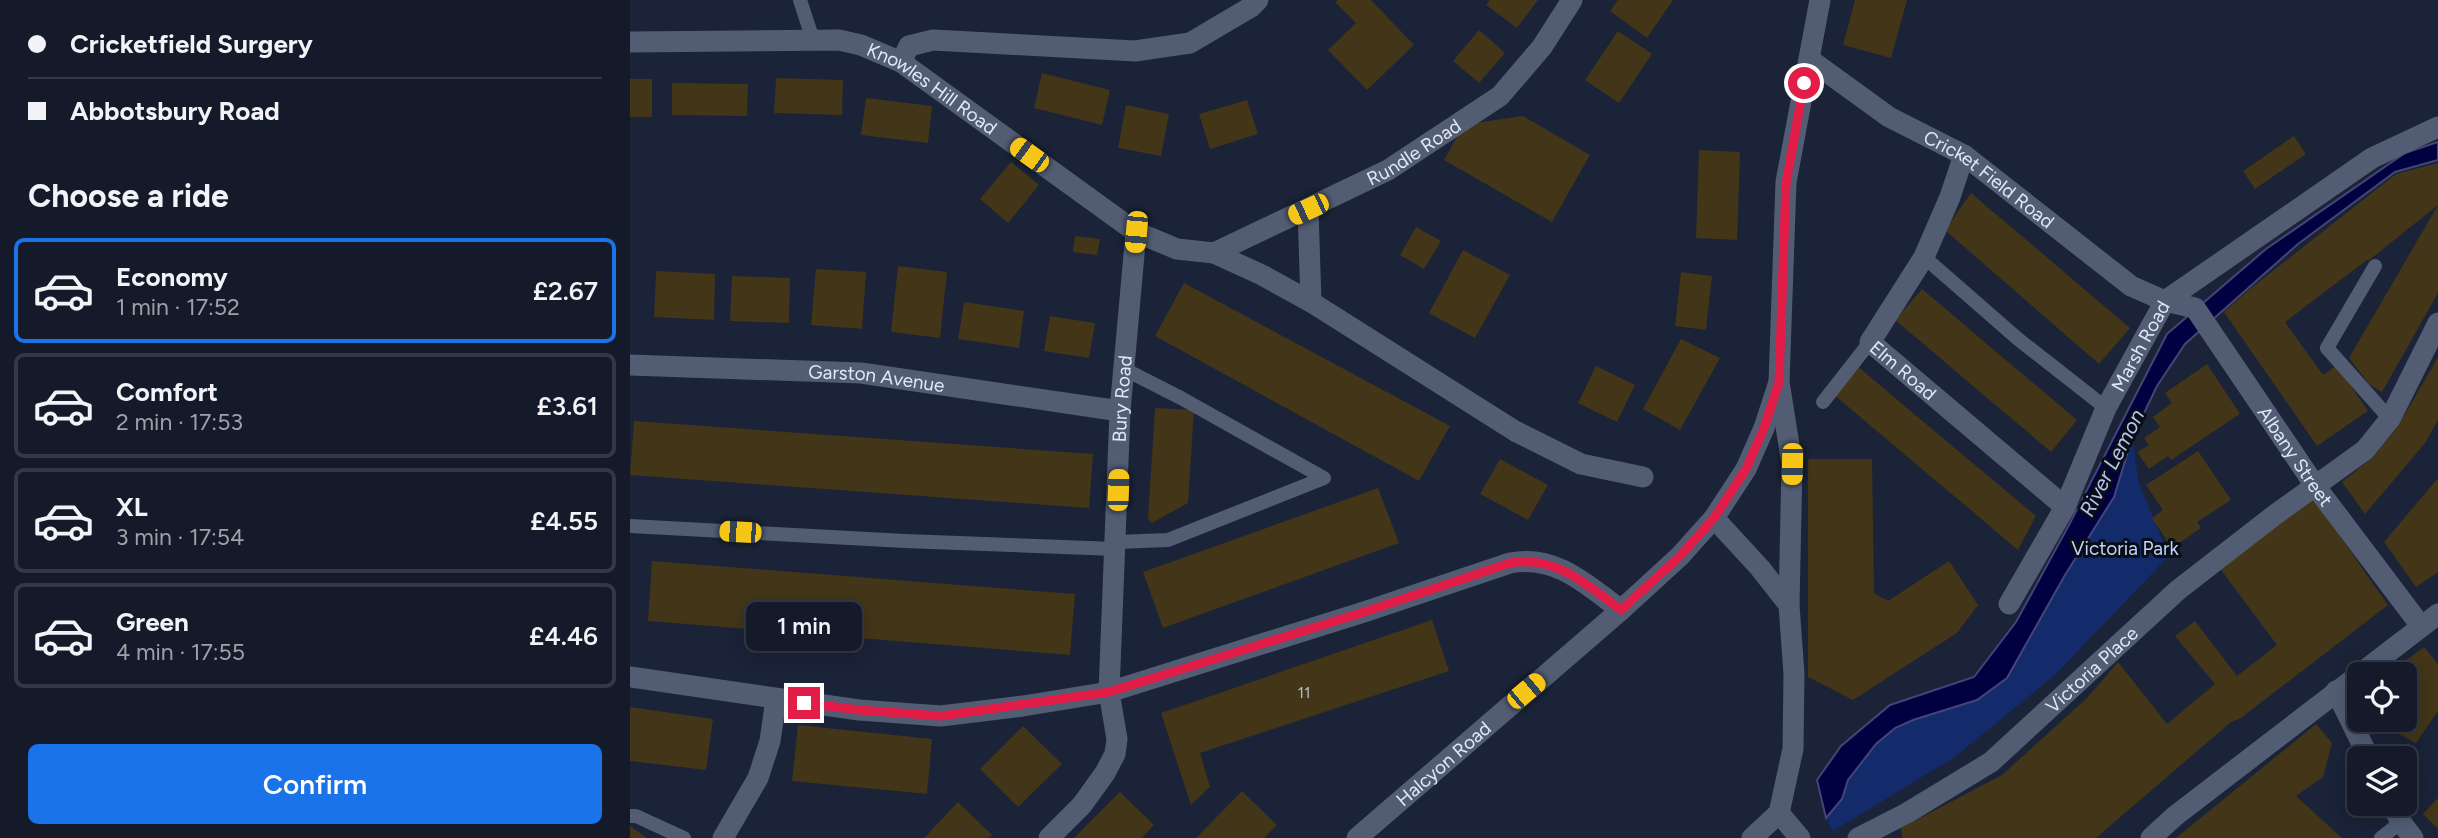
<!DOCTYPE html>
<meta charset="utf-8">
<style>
:root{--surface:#141a29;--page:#1d2331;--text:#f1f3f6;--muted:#9da1a8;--line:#333846;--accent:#1a73e8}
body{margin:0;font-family:Figtree,sans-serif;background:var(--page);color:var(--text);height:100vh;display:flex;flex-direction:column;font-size:26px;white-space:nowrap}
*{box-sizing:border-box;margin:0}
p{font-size:23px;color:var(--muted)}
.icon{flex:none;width:38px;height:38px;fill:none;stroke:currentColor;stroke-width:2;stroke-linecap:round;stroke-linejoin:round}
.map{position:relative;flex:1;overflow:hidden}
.sheet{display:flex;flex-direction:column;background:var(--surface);width:630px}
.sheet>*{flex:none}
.banner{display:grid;align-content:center;height:154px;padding:0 28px;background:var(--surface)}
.tools{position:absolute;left:1717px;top:662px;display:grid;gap:14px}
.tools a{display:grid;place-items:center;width:70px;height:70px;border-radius:10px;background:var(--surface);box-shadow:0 4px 18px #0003,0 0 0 2px var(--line);font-size:35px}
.end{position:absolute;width:32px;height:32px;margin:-16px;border:9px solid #e11d48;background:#fff;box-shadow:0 0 0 4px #fff}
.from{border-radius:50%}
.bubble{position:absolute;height:49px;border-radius:10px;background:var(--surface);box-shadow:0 4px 18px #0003,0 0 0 2px var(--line);font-size:23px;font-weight:600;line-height:49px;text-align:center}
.car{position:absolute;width:21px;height:42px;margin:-21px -10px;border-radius:9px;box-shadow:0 0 5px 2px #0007;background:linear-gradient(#f5c518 24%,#345 0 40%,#f5c518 0 76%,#345 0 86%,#f5c518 0)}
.banner b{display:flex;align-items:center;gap:24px;height:66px;font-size:26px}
.banner b+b{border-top:2px solid var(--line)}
.banner i{width:18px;height:18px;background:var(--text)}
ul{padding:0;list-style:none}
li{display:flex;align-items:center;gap:21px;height:105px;margin:0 14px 10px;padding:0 14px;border:4px solid var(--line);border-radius:10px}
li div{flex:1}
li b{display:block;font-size:26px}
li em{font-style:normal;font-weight:600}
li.active{border-color:var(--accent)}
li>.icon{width:63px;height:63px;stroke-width:1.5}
h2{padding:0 28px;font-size:32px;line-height:84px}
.primary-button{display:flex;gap:14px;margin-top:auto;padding:14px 28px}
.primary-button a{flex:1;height:80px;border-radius:10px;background:var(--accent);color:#fff;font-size:28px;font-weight:600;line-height:80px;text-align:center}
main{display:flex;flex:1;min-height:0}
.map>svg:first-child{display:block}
.green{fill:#132a6b}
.water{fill:#010041;stroke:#444577;stroke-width:2}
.building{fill:#423518}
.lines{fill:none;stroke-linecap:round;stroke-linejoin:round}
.service{stroke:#525d74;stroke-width:14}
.minor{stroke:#525d74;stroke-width:21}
.secondary{stroke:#525d74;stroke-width:21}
.route{stroke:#e11d48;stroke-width:9}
.labels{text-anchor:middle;stroke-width:6;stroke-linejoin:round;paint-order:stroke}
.number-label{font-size:16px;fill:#b9babe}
.street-label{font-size:19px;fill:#e1e7f5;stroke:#090d15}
.park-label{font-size:19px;fill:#c1d4fc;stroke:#090d15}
.water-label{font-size:21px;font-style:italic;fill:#b2c5ed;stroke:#090d15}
</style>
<main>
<section class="sheet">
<div class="banner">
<b><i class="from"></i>Cricketfield Surgery</b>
<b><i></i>Abbotsbury Road</b>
</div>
<h2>Choose a ride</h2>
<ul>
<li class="active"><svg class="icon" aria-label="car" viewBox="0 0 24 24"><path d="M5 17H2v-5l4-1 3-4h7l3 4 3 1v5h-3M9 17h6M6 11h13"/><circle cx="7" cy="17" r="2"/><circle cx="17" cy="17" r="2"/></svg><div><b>Economy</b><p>1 min · 17:52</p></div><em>£2.67</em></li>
<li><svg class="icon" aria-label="car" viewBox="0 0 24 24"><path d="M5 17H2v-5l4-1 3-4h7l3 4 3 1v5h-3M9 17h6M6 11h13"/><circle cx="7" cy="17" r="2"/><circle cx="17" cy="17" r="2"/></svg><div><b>Comfort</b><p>2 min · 17:53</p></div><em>£3.61</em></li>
<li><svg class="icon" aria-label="car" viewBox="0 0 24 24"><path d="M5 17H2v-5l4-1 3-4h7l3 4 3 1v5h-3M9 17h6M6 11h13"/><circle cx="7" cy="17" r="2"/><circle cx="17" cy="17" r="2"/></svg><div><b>XL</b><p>3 min · 17:54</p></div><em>£4.55</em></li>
<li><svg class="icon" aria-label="car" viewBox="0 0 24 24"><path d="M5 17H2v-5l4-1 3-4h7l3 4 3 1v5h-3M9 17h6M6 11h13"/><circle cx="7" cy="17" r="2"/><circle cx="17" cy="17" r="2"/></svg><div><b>Green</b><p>4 min · 17:55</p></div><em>£4.46</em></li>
</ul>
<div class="primary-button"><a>Confirm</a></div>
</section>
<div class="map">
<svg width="1808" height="838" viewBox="0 0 1808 838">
<rect width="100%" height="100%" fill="#1a2337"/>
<path class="green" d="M1502 438 1509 483 1539 556 1425 675 1325 757 1203 831 1196 818 1212 799 1218 780 1246 744 1265 728 1283 720 1306 713 1377 678 1435 575 1484 497Z"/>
<path class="water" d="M1808 142V160L1765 172 1668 244 1555 344 1527 386 1502 438 1484 497 1435 575 1377 678 1347 700 1283 720 1265 728 1246 744 1218 780 1212 799 1196 818 1187 780 1211 746 1260 705 1344 677 1386 622 1439 525 1537 334 1636 249 1775 153Z"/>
<g class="building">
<path d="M708 0H741L784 45 737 90 698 50 726 23 705 2Z"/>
<path d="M860 0H908L887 28 856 5Z"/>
<path d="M988 0H1043L1017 38 980 11Z"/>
<path d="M1225 0H1277L1261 58 1213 45Z"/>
<path d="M849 30 875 53 849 83 823 61Z"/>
<path d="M988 31 1022 54 989 103 955 80Z"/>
<path d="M412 73 480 90 472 125 404 108Z"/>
<path d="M146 78 213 80 212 115 144 113Z"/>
<rect x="0" y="79" width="22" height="38"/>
<path d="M42 83 118 84 117 116 42 115Z"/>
<path d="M236 98 302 106 298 143 231 135Z"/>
<path d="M617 100 628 134 580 149 569 114Z"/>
<path d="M496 105 539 114 531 156 488 148Z"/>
<path d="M893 116 960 155 922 222 814 160 828 135 845 123Z"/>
<path d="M1664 136 1676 154 1625 189 1613 171Z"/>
<path d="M1069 150 1110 152 1107 240 1066 238Z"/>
<path d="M381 162 409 185 378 223 350 199Z"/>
<path d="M1808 163V293L1752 392 1739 384 1719 358 1808 205 1738 261 1737 260 1655 322 1693 375 1707 365 1738 411 1687 446 1594 312 1620 289 1766 174Z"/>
<path d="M1341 193 1500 328 1469 364 1315 230Z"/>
<path d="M786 227 811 241 794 269 770 255Z"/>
<path d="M445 236 470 239 467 255 443 252Z"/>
<path d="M833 250 880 275 845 338 799 313Z"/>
<path d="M268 266 317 272 310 338 261 332Z"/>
<path d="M186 269 236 272 232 329 181 325Z"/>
<path d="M26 271 85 274 84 320 24 317Z"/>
<path d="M1051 272 1082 276 1076 330 1045 326Z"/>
<path d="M102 276 160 278 159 323 100 321Z"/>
<path d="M554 283 820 426 789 481 525 336Z"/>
<path d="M1292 289 1447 420 1421 452 1265 320Z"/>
<path d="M334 302 394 311 389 348 328 339Z"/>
<path d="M420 316 465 323 459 358 414 351Z"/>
<path d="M1051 339 1090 358 1050 430 1013 409Z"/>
<path d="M1808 357V420L1795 443 1735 514 1712 482 1743 457 1768 426Z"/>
<path d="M1577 364 1610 414 1541 460 1538 456 1519 469 1507 452 1519 445 1514 438 1530 427 1523 417 1542 403 1535 393Z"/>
<path d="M966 366 1005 385 987 422 948 403Z"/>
<path d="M1227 366 1406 516 1388 550 1203 394Z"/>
<path d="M525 408 564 410 558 503 522 523 518 519Z"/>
<path d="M4 421 463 454 459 508 0 475Z"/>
<path d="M1568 451 1601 500 1567 522 1571 528 1542 548 1522 518 1533 510 1516 485Z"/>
<path d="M870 459 918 485 898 520 850 494Z"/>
<path d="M1178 459H1242L1244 593 1258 601 1319 561 1348 605 1327 633 1223 700 1178 677Z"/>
<path d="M1808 478V572L1786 587 1754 542Z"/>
<path d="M748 488 769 543 533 628 513 572Z"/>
<path d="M1681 495 1758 605 1611 718 1601 722 1466 838H1272L1271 828 1372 775 1457 698 1488 662 1537 724 1585 684 1545 636 1565 621 1607 676 1647 645 1588 566Z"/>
<path d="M22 561 445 594 440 655 18 621Z"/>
<path d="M802 620 819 671 570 753 580 787 561 805 531 713Z"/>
<path d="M1794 647 1808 664V711L1786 743 1740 719H1774V674H1757Z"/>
<path d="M0 707 83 719 76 770 0 761Z"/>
<path d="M1686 724 1702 743 1693 777 1666 796 1712 838H1546Z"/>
<path d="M168 725 302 739 297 794 162 781Z"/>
<path d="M393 726 432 764 388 807 350 769Z"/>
<path d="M612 791 647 825 634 838H566Z"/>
<path d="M490 792 524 825 512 838H444Z"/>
<path d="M1808 798V829L1793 814Z"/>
<path d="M328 802 362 835 358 838H294Z"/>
<path d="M0 826 17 838H0Z"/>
</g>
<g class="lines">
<g class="service">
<path d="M170 0 183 40"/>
<path d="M1294 257 1388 339 1476 408"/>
<path d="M1745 266 1697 348 1760 419"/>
<path d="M1193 402 1240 342"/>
<path d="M0 526 275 541 485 549"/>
<path d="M486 542 538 540 694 478 551 398 494 369"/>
<path d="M0 816H6L54 838"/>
<path d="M1751 838 1771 822"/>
</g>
<g class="minor">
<path id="s1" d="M0 42 209 40 231 45 271 62 506 232 547 249 584 253 632 275 681 302 885 431 951 464 1013 477"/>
<path id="s2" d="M1179 59 1259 117 1334 155 1501 286 1535 301 1565 308 1686 487 1791 626"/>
<path d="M271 62 279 46 303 40 505 51 560 43 621 7 628 0"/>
<path id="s3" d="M1334 155 1320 197 1294 257 1240 342 1435 507"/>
<path d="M678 209 681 302"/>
<path id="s4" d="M584 253 758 170 870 96 912 47 942 0"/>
<path id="s5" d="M0 365 231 373 490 411"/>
<path d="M1084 518 1130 568 1159 605"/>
<path id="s6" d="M1379 604 1435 507 1476 408 1535 301 1742 158 1808 127"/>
<path d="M0 677 229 710 311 716 393 706 479 692 734 612 880 563C926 554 957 585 991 610"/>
<path d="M1706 691 1739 758"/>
<path d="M1761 803 1771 822 1783 838"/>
<path d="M1149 813 1170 838"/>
<path d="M93 838 128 778 140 741 146 699"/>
<path id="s7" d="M419 838 452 805 475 773 485 754 487 739 479 692 490 411 506 232"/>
<path d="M1122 838 1149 813 1163 749 1164 674 1159 605 1162 464 1149 382"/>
<path id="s8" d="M1228 838 1277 813 1361 762 1548 590 1646 514 1735 450 1760 419 1808 323"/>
<path d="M1521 838 1545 816 1808 614"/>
</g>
<path class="secondary" id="s9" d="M727 838 991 610 1050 556 1084 518 1116 469 1134 428 1149 382 1156 182 1190 0"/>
</g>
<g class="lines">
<path class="route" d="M174 703 229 710 311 716 479 692 734 612 880 563C926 555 957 585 991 610L1050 556 1084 518 1116 469 1134 428 1149 382 1156 183 1174 83"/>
</g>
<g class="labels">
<g class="number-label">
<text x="674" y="698">11</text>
</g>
<g class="street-label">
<text dy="7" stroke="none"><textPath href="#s1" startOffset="315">Knowles Hill Road</textPath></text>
<text dy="7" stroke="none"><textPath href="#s4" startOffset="224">Rundle Road</textPath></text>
<text dy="7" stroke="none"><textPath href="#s2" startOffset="217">Cricket Field Road</textPath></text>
<text dy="7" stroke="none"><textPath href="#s6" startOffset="290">Marsh Road</textPath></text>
<text dy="7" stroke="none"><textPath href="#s3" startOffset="254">Elm Road</textPath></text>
<text dy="7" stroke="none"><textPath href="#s5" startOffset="247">Garston Avenue</textPath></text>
<text dy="7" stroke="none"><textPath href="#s7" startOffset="464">Bury Road</textPath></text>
<text dy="7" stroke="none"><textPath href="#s2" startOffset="642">Albany Street</textPath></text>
<text dy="7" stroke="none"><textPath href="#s8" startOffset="290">Victoria Place</textPath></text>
<text dy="7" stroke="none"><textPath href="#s9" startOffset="114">Halcyon Road</textPath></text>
</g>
<g class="park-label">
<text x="1495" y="555">Victoria Park</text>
</g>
<g class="water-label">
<text transform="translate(1482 463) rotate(-63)" y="7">River Lemon</text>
</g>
</g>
</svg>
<div class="tools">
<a><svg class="icon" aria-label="locate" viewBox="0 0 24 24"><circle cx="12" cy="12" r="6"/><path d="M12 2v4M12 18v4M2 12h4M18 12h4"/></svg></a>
<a><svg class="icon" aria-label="layers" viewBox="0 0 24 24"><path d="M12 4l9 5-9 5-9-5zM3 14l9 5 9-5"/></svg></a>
</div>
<i class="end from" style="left:1174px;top:83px"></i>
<i class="end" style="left:174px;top:703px"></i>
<div class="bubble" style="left:116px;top:602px;width:116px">1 min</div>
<i class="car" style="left:399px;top:155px;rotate:306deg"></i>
<i class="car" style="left:678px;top:209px;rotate:245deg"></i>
<i class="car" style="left:506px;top:232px;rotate:185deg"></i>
<i class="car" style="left:1162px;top:464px;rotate:181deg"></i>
<i class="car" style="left:488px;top:490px;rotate:2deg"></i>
<i class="car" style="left:110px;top:532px;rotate:273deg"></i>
<i class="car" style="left:896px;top:691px;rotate:50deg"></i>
</div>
</main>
